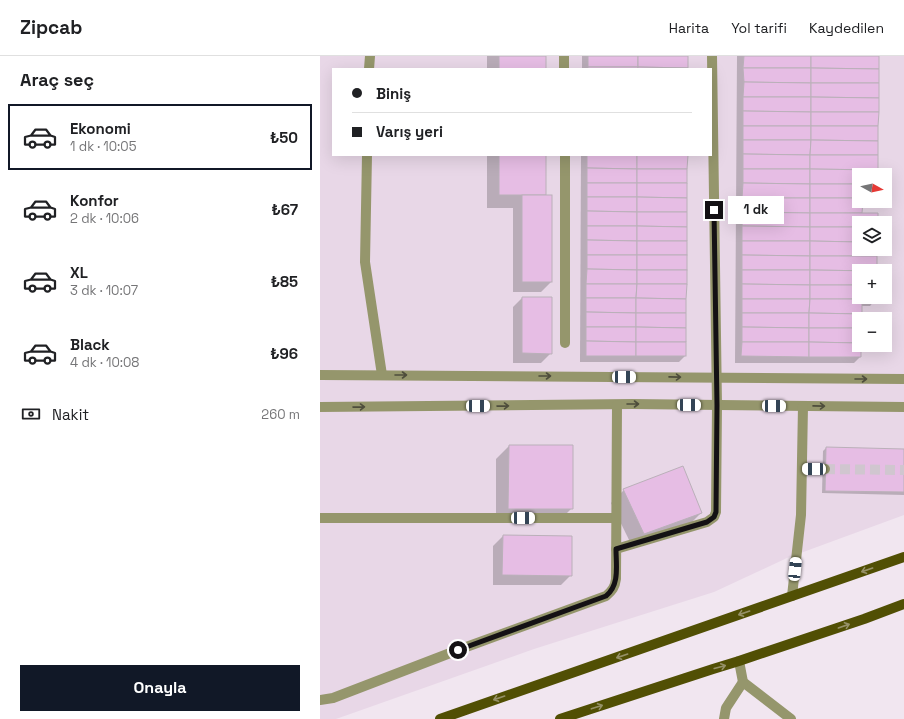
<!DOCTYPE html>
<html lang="tr">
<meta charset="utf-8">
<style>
:root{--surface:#fff;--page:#f6f6f6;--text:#202124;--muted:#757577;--line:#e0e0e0;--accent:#111827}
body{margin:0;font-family:"Space Grotesk",sans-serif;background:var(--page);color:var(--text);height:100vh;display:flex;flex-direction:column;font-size:15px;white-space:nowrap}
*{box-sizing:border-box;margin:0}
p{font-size:13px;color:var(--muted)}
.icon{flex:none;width:22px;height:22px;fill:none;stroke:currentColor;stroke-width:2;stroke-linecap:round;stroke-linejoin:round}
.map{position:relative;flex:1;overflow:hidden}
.details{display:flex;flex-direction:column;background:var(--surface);width:320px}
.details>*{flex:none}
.banner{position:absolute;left:12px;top:12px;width:380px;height:88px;border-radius:0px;box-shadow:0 4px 16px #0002;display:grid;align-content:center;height:88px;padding:0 20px;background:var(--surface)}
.needle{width:26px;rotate:98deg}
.fabs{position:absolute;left:532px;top:112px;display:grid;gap:8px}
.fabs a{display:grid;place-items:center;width:40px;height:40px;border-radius:0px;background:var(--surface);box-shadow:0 4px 16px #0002;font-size:20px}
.end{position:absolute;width:18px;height:18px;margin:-9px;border:5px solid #141114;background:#fff;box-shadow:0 0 0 2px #fff}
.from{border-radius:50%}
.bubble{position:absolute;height:28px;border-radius:0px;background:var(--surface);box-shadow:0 4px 16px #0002;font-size:13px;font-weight:700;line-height:28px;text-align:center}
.car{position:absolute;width:12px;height:24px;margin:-12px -6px;border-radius:5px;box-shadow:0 0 3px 1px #0007;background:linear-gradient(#fff 24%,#345 0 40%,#fff 0 76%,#345 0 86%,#fff 0)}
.banner b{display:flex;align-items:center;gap:14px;height:38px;font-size:15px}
.banner b+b{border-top:1px solid var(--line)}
.banner i{width:10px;height:10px;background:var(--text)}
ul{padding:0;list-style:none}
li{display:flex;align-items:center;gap:12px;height:66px;margin:0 8px 6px;padding:0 12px;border:2px solid transparent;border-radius:0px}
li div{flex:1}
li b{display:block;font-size:15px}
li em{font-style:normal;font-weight:700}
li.on{border-color:var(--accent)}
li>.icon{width:36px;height:36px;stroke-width:1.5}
h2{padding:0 20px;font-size:18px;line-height:48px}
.pay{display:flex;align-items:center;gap:10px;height:44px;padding:0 20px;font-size:15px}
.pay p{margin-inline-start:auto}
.button{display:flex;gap:8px;margin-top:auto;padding:8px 20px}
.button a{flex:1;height:46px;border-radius:0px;background:var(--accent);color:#fff;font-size:16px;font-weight:700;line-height:46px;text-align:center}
header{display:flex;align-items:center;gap:24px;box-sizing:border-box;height:56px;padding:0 20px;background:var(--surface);border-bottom:1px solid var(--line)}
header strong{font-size:19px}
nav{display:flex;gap:22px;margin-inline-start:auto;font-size:14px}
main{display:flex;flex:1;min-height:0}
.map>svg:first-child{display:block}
.built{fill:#e8d7e7;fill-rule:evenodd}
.shadow{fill:#0003}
.building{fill:#e6bde4;stroke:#bab0b9}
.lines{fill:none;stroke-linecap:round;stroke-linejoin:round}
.minor-tunnel{stroke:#d0c6cf;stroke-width:10;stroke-dasharray:10 5;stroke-linecap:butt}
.minor{stroke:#95966c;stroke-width:10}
.major{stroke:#514f04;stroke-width:10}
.oneway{stroke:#4e4d3c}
.oneway2{stroke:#969168}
.route{stroke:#141114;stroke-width:5}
</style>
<header>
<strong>Zipcab</strong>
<nav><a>Harita</a><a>Yol tarifi</a><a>Kaydedilen</a></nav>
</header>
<main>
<section class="details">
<h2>Araç seç</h2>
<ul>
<li class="on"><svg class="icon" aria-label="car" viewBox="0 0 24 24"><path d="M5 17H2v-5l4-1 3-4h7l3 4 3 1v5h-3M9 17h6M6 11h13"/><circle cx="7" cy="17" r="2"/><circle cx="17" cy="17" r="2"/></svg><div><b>Ekonomi</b><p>1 dk · 10:05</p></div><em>₺50</em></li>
<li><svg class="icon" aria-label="car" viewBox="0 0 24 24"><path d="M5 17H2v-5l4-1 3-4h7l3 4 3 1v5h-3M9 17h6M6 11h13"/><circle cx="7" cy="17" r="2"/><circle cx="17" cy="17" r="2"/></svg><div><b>Konfor</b><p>2 dk · 10:06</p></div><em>₺67</em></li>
<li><svg class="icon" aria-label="car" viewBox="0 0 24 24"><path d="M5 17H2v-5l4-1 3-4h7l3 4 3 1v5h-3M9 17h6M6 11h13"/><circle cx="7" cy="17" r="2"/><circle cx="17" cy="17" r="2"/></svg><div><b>XL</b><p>3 dk · 10:07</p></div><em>₺85</em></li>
<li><svg class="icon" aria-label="car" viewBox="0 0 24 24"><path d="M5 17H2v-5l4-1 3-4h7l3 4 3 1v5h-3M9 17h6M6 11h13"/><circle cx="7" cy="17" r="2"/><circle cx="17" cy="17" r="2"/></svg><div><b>Black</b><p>4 dk · 10:08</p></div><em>₺96</em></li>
</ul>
<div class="pay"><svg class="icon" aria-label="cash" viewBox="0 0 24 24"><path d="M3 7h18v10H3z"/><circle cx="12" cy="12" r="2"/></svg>Nakit<p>260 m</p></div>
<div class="button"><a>Onayla</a></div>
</section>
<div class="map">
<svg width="584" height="663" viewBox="0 0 584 663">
<rect width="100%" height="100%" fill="#f1e6f0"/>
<path class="built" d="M0 0H584V459L467 502 394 536 214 593 16 663H0ZM13 13H391V99H13ZM539 119H565V145H539ZM539 167H565V193H539ZM539 215H565V241H539ZM539 263H565V289H539Z"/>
<g class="shadow">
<rect x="167" y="0" width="58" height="13"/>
<rect x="262" y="0" width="105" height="13"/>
<path d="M417 0H558L557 119H539V145H554L550 149 542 148 541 158 557 167H539V193H556V215H539V241H556V243L550 250H541V263H539L540 301 534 307H415Z"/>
<path d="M167 99H225V139L231 226 221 236H193V152H167Z"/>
<path d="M261 99H367L365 300 359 306H260Z"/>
<path d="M202 242 231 297 221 307H193V251Z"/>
<path d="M189 390 252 452 239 465H176V403Z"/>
<path d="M506 392 584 394V439L502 437 503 395Z"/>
<path d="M304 434 381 457 369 469 312 490 291 447Z"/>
<path d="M183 480 251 519 241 529H173V490Z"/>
</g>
<g class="building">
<rect x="179" y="0" width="47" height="13"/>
<rect x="268" y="0" width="50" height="11"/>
<path d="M318 0H368V12L318 11Z"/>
<path d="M424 0H491V12H423Z"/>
<path d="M491 0H559V13L491 12Z"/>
<rect x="268" y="11" width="50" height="2"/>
<path d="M318 11 368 12V13H318Z"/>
<path d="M423 12H491V27L424 26Z"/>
<path d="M491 12 559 13V27H491Z"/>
<path d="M424 26 491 27V41H423Z"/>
<path d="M491 27H559V42L491 41Z"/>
<path d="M423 41H491V56L423 55Z"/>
<path d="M491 41 559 42V56H491Z"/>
<path d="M423 55 491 56V70H423Z"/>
<path d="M491 56H559L558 70H491Z"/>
<rect x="423" y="70" width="68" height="14"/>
<path d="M491 70H558V85L491 84Z"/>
<path d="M423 84H491L490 99 423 98Z"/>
<path d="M491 84 558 85V99H490Z"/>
<path d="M423 98 490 99V113H423Z"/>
<rect x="179" y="99" width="47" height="40"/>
<path d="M267 99H317V113L267 112Z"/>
<path d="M317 99H368L367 113H317Z"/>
<path d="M490 99H558V114L490 113Z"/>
<path d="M267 112 317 113V127H267Z"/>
<rect x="317" y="113" width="50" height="14"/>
<path d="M423 113H490V128L423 127Z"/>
<path d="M490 113 558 114V119H539V128H490Z"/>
<rect x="267" y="127" width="50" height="14"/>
<path d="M317 127H367V142L317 141Z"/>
<path d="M423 127 490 128V142H422Z"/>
<rect x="490" y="128" width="49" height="14"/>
<rect x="202" y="139" width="30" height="87"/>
<path d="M267 141H317V156L267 155Z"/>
<path d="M317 141 367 142V156H317Z"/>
<path d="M422 142H490V157L423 156Z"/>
<path d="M490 142H539V145H543L542 157H490Z"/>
<path d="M267 155 317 156V170H267Z"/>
<path d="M317 156H367V171L317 170Z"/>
<path d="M423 156 490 157V171L422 170Z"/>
<path d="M490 157H558V167H539V171H490Z"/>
<path d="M267 170H317V185L267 184Z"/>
<path d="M317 170 367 171V185H317Z"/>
<path d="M422 170 490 171V185H422Z"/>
<path d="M490 171H539V186L490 185Z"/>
<path d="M267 184 317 185V199H267Z"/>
<rect x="317" y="185" width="50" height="14"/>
<path d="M422 185H490V200L422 199Z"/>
<path d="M490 185 539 186V193H557V200H490Z"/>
<path d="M267 199H317V214L267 213Z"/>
<rect x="317" y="199" width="50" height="15"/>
<path d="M422 199 490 200V214H422Z"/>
<path d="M490 200H557V215L490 214Z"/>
<path d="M267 213 317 214V228H266Z"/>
<rect x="317" y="214" width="50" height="14"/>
<path d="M422 214H490V229L422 228Z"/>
<path d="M490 214 557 215H539V229H490Z"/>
<path d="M266 228H317L316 242H266Z"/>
<path d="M317 228H367L366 243 316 242Z"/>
<path d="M422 228 490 229V243H422Z"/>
<path d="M490 229H539V241H557V243H490Z"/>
<path d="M202 241H232V298L202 297Z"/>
<path d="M266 242H316V257L266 256Z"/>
<path d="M316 242 366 243V257H316Z"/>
<path d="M422 243H490L489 257H422Z"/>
<path d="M490 243H542V258L489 257Z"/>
<path d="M266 256 316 257V271H266Z"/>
<path d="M316 257H366V272L316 271Z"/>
<path d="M422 257H489V272L422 271Z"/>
<path d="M489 257 542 258V263H539V272H489Z"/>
<path d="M266 271H316V286L266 285Z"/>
<path d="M316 271 366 272V286H316Z"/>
<path d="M422 271 489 272V286H422Z"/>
<path d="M489 272H539V287L489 286Z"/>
<path d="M266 285 316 286V300H266Z"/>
<rect x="316" y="286" width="50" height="14"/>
<path d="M422 286H489V301L421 300Z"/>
<path d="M489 286 539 287V289H541V301H489Z"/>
<path d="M189 389H253V453H188Z"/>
<path d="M506 391 584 393V436L505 435Z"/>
<path d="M363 410 382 457 324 478 303 433Z"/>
<path d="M183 479 252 480V520L182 519Z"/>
</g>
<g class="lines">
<path class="minor-tunnel" d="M505 413 584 414"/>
<g class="minor">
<path d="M244 0V13"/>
<path d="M49 13 50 0"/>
<path d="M47 99 45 206 62 319"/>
<path d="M245 99V287"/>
<path d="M0 319C195 319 389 323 584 323"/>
<path d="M0 351 312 348 584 351"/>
<path d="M482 413H505"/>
<path d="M0 462H296"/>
<path d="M296 493 387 466 394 461 396 456 397 349 392 0"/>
<path d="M472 540 481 459 483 350"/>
<path d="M419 605 423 626 471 663"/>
<path d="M0 644 13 642 138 594 286 540C292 535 295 531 296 523L297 349"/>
<path d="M404 663 406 652 423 626"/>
</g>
<g class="major">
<path d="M120 663 584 501"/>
<path d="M240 663 393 613 419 605 544 563 584 548"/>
</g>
</g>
<defs><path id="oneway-shaft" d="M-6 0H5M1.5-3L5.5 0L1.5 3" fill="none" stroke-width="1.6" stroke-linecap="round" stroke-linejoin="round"/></defs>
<g class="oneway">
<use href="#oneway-shaft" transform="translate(81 319)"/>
<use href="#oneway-shaft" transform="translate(225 320)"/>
<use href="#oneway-shaft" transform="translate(355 321) rotate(1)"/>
<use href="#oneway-shaft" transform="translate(541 323)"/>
<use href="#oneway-shaft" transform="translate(313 348)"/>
<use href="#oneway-shaft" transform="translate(183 350) rotate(-1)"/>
<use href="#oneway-shaft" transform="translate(499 350) rotate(1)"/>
<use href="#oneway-shaft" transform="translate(39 351) rotate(-1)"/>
</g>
<g class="oneway2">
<use href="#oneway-shaft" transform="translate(547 514) rotate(161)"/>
<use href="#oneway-shaft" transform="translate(424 557) rotate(161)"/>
<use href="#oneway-shaft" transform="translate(524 570) rotate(-19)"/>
<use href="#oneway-shaft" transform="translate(302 600) rotate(161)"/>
<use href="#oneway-shaft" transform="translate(400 611) rotate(-15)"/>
<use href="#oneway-shaft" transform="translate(179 642) rotate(161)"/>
<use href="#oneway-shaft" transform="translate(277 651) rotate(-18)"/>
</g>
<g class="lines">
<path class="route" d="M138 594 286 540C300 529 296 509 296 493L387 466 394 461 396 456 397 349 394 154"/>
</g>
</svg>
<div class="fabs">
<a><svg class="needle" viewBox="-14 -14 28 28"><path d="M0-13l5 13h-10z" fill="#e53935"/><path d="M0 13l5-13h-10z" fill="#757577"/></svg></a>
<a><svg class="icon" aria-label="layers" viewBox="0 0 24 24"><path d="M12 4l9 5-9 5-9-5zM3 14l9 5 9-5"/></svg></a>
<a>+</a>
<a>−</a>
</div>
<i class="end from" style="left:138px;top:594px"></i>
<i class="end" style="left:394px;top:154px"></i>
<div class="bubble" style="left:408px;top:140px;width:56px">1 dk</div>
<i class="car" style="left:304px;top:321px;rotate:90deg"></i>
<i class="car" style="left:369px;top:349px;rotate:91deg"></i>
<i class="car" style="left:158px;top:350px;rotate:90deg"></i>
<i class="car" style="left:454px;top:350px;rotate:91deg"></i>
<i class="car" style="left:494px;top:413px;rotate:271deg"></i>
<i class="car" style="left:203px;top:462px;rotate:90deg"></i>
<i class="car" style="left:475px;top:513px;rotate:6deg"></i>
<div class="banner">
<b><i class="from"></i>Biniş</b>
<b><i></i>Varış yeri</b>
</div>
</div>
</main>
